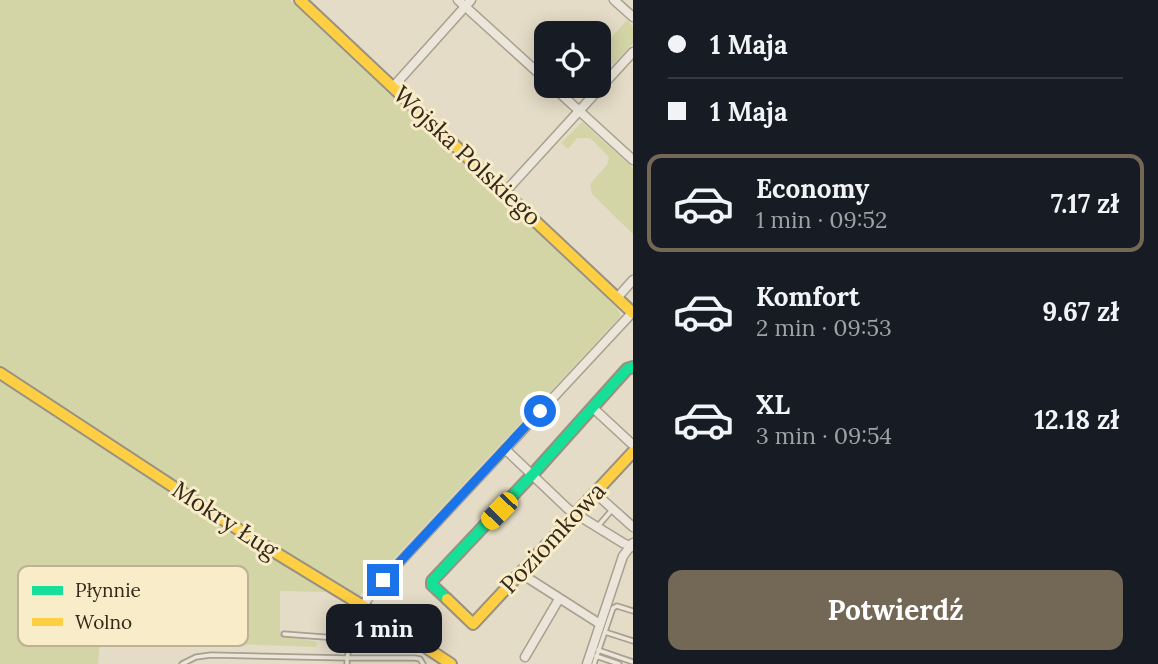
<!DOCTYPE html>
<html lang="pl">
<meta charset="utf-8">
<style>
:root{--surface:#171b24;--page:#242831;--text:#f1f3f6;--muted:#9ea1a6;--line:#363941;--accent:#736756}
body{margin:0;font-family:Lora,serif;background:var(--page);color:var(--text);height:100vh;display:flex;flex-direction:column;font-size:26px;white-space:nowrap}
*{box-sizing:border-box;margin:0}
p{font-size:23px;color:var(--muted)}
.icon{flex:none;width:38px;height:38px;fill:none;stroke:currentColor;stroke-width:2;stroke-linecap:round;stroke-linejoin:round}
.map{position:relative;flex:1;overflow:hidden}
.side{display:flex;flex-direction:column;background:var(--surface);width:525px}
.side>*{flex:none}
.hud{display:grid;align-content:center;height:154px;padding:0 35px;background:var(--surface)}
.buttons{position:absolute;left:534px;top:21px;display:grid;gap:14px}
.buttons a{display:grid;place-items:center;width:77px;height:77px;border-radius:14px;background:var(--surface);box-shadow:0 4px 18px #0003;font-size:35px}
.end{position:absolute;width:32px;height:32px;margin:-16px;border:9px solid #1a73e8;background:#fff;box-shadow:0 0 0 4px #fff}
.from{border-radius:50%}
.bubble{position:absolute;height:49px;border-radius:14px;background:var(--surface);box-shadow:0 4px 18px #0003;font-size:23px;font-weight:800;line-height:49px;text-align:center}
.car{position:absolute;width:21px;height:42px;margin:-21px -10px;border-radius:9px;box-shadow:0 0 5px 2px #0007;background:linear-gradient(#f5c518 24%,#345 0 40%,#f5c518 0 76%,#345 0 86%,#f5c518 0)}
.hud b{display:flex;align-items:center;gap:24px;height:66px;font-size:26px}
.hud b+b{border-top:2px solid var(--line)}
.hud i{width:18px;height:18px;background:var(--text)}
ul{padding:0;list-style:none}
li{display:flex;align-items:center;gap:21px;height:98px;margin:0 14px 10px;padding:0 21px;border:4px solid transparent;border-radius:14px}
li div{flex:1}
li b{display:block;font-size:26px}
li em{font-style:normal;font-weight:800}
li.on{border-color:var(--accent)}
li>.icon{width:63px;height:63px;stroke-width:1.5}
.cta{display:flex;gap:14px;margin-top:auto;padding:14px 35px}
.cta a{flex:1;height:80px;border-radius:14px;background:var(--accent);color:#fff;font-size:28px;font-weight:800;line-height:80px;text-align:center}
main{display:flex;flex:1;min-height:0}
.map>svg:first-child{display:block}
.green{fill:#d3d5a7}
.lines{fill:none;stroke-linecap:round;stroke-linejoin:round}
.lane-casing{stroke:#a8a090;stroke-width:7}
.street-casing{stroke:#a8a090;stroke-width:11}
.fast-casing{stroke:#989080;stroke-width:14}
.slow-casing{stroke:#989080;stroke-width:14}
.lane{stroke:#ebe6d9;stroke-width:3.5}
.street{stroke:#ebe6d9;stroke-width:8}
.fast{stroke:#16e098;stroke-width:10}
.slow{stroke:#ffcf43;stroke-width:10}
.route{stroke:#1a73e8;stroke-width:9}
.labels{text-anchor:middle;stroke-width:6;stroke-linejoin:round;paint-order:stroke}
.street-label{font-size:24px;fill:#362819;stroke:#f8ecc9}
.key{fill:#f8ecc9;stroke:#beb194;stroke-width:2}
.key-label{font-size:19px;fill:#362819}
</style>
<main>
<div class="map">
<svg width="633" height="664" viewBox="0 0 633 664">
<rect width="100%" height="100%" fill="#e4dcc6"/>
<g class="green">
<path d="M0 0H290L617 308 621 316 358 597 335 584 328 592 280 591V634L317 642 316 647 100 639 98 664H0Z"/>
<path d="M627 20 633 27V43L610 68 599 57V51Z"/>
<path d="M582 122 633 168V234L592 194 590 184 607 165 609 157 590 138H577L568 149 561 143Z"/>
<path d="M362 614 386 630 383 633 388 644 386 646 375 645 365 637 359 647 352 645Z"/>
</g>
<g class="lines">
<defs>
<g id="lane">
<path d="M598 526 611 511"/>
<path d="M605 632 633 641"/>
<path d="M284 634 351 639"/>
<path d="M598 650 633 662"/>
<path d="M596 656 619 664"/>
<path d="M182 664 196 657 211 655 347 658 353 631 362 608"/>
<path d="M347 664V658H415L420 659 423 664"/>
<path d="M594 664 613 608 617 606 633 611"/>
</g>
<g id="street">
<path d="M458 0 546 80"/>
<path d="M614 0 633 17"/>
<path d="M552 86 633 160"/>
<path d="M393 87 471 0"/>
<path d="M505 192 633 52"/>
<path d="M617 298 633 280"/>
<path d="M592 407 633 445"/>
<path d="M505 449 568 509 623 543 633 547"/>
<path d="M595 493 633 527"/>
<path d="M520 573 600 624"/>
<path d="M363 606 373 591 632 313"/>
<path d="M525 657 559 599"/>
<path d="M587 664 623 556 633 543"/>
</g>
<path id="fast" d="M447 599 432 585V581L532 475 627 369 633 367"/>
<g id="slow">
<path d="M300 0 633 313"/>
<path d="M0 373 250 537 363 606 451 664"/>
<path d="M447 599 473 624 633 452"/>
</g>
</defs>
<use href="#lane" class="lane-casing"/>
<use href="#street" class="street-casing"/>
<use href="#fast" class="fast-casing"/>
<use href="#slow" class="slow-casing"/>
<use href="#lane" class="lane"/>
<use href="#street" class="street"/>
<use href="#fast" class="fast"/>
<use href="#slow" class="slow"/>
</g>
<g class="lines">
<path class="route" d="M383 580 540 411"/>
</g>
<g class="labels">
<g class="street-label">
<text transform="translate(467 156) rotate(43)" y="8">Wojska Polskiego</text>
<text transform="translate(225 520) rotate(33)" y="8">Mokry Ług</text>
<text transform="translate(553 538) rotate(-47)" y="8">Poziomkowa</text>
</g>
</g>
<rect x="18" y="566" width="230" height="80" rx="10" class="key"/>
<rect x="32" y="586" width="31" height="9" fill="#16e098"/>
<rect x="32" y="618" width="31" height="8" fill="#ffcf43"/>
<g class="key-label">
<text x="75" y="597">Płynnie</text>
<text x="75" y="629">Wolno</text>
</g>
</svg>
<div class="buttons">
<a><svg class="icon" aria-label="locate" viewBox="0 0 24 24"><circle cx="12" cy="12" r="6"/><path d="M12 2v4M12 18v4M2 12h4M18 12h4"/></svg></a>
</div>
<i class="end from" style="left:540px;top:411px"></i>
<i class="end" style="left:383px;top:580px"></i>
<div class="bubble" style="left:326px;top:604px;width:116px">1 min</div>
<i class="car" style="left:499px;top:511px;rotate:224deg"></i>
</div>
<section class="side">
<div class="hud">
<b><i class="from"></i>1 Maja</b>
<b><i></i>1 Maja</b>
</div>
<ul>
<li class="on"><svg class="icon" aria-label="car" viewBox="0 0 24 24"><path d="M5 17H2v-5l4-1 3-4h7l3 4 3 1v5h-3M9 17h6M6 11h13"/><circle cx="7" cy="17" r="2"/><circle cx="17" cy="17" r="2"/></svg><div><b>Economy</b><p>1 min · 09:52</p></div><em>7.17 zł</em></li>
<li><svg class="icon" aria-label="car" viewBox="0 0 24 24"><path d="M5 17H2v-5l4-1 3-4h7l3 4 3 1v5h-3M9 17h6M6 11h13"/><circle cx="7" cy="17" r="2"/><circle cx="17" cy="17" r="2"/></svg><div><b>Komfort</b><p>2 min · 09:53</p></div><em>9.67 zł</em></li>
<li><svg class="icon" aria-label="car" viewBox="0 0 24 24"><path d="M5 17H2v-5l4-1 3-4h7l3 4 3 1v5h-3M9 17h6M6 11h13"/><circle cx="7" cy="17" r="2"/><circle cx="17" cy="17" r="2"/></svg><div><b>XL</b><p>3 min · 09:54</p></div><em>12.18 zł</em></li>
</ul>
<div class="cta"><a>Potwierdź</a></div>
</section>
</main>
